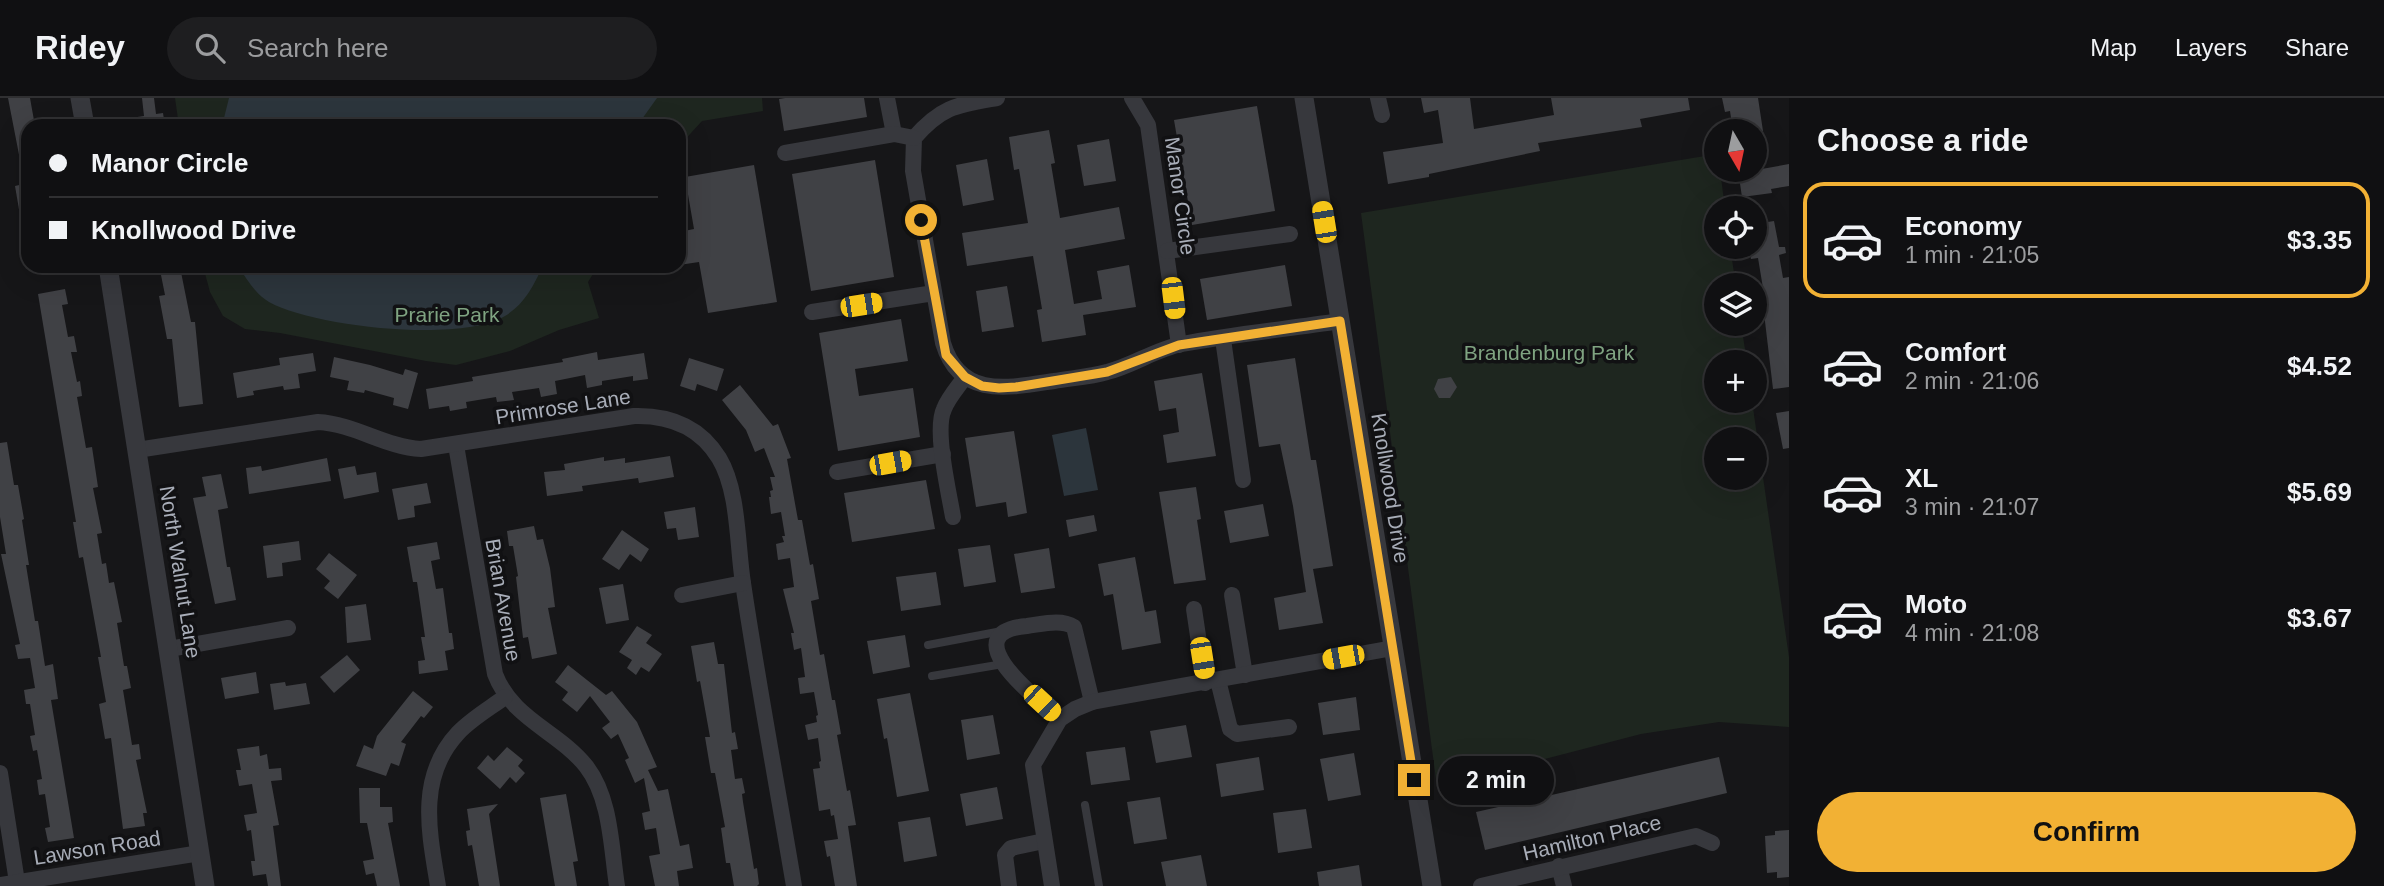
<!DOCTYPE html>
<meta charset="utf-8">
<style>
:root{--surface:#101012;--page:#1e1e20;--text:#f1f3f6;--muted:#9c9d9f;--line:#303032;--accent:#f2b134}
body{margin:0;font-family:Arial,sans-serif;background:var(--page);color:var(--text);height:100vh;display:flex;flex-direction:column;font-size:26px;white-space:nowrap}
*{box-sizing:border-box;margin:0}
p{font-size:23px;color:var(--muted)}
.icon{flex:none;width:38px;height:38px;fill:none;stroke:currentColor;stroke-width:2;stroke-linecap:round;stroke-linejoin:round}
.map{position:relative;flex:1;overflow:hidden}
.panel{display:flex;flex-direction:column;background:var(--surface);width:595px}
.panel>*{flex:none}
.top-card{position:absolute;left:21px;top:21px;width:665px;height:154px;border-radius:21px;box-shadow:0 7px 28px #0002,0 0 0 2px var(--line);display:grid;align-content:center;height:154px;padding:0 28px;background:var(--surface)}
.needle{width:46px;rotate:171deg}
.tools{position:absolute;left:1704px;top:21px;display:grid;gap:14px}
.tools a{display:grid;place-items:center;width:63px;height:63px;border-radius:50%;background:var(--surface);box-shadow:0 7px 28px #0002,0 0 0 2px var(--line);font-size:35px}
.end{position:absolute;width:32px;height:32px;margin:-16px;border:9px solid #f2b134;background:#111;box-shadow:0 0 0 4px #111}
.from{border-radius:50%}
.bubble{position:absolute;height:49px;border-radius:24px;background:var(--surface);box-shadow:0 7px 28px #0002,0 0 0 2px var(--line);font-size:23px;font-weight:700;line-height:49px;text-align:center}
.car{position:absolute;width:21px;height:42px;margin:-21px -10px;border-radius:9px;box-shadow:0 0 5px 2px #0007;background:linear-gradient(#f5c518 24%,#345 0 40%,#f5c518 0 76%,#345 0 86%,#f5c518 0)}
.top-card b{display:flex;align-items:center;gap:24px;height:66px;font-size:26px}
.top-card b+b{border-top:2px solid var(--line)}
.top-card i{width:18px;height:18px;background:var(--text)}
ul{padding:0;list-style:none}
li{display:flex;align-items:center;gap:21px;height:116px;margin:0 14px 10px;padding:0 14px;border:4px solid transparent;border-radius:21px}
li div{flex:1}
li b{display:block;font-size:26px}
li em{font-style:normal;font-weight:700}
li.selected{border-color:var(--accent)}
li>.icon{width:63px;height:63px;stroke-width:1.5}
h2{padding:0 28px;font-size:32px;line-height:84px}
.primary-button{display:flex;gap:14px;margin-top:auto;padding:14px 28px}
.primary-button a{flex:1;height:80px;border-radius:42px;background:var(--accent);color:#111;font-size:28px;font-weight:700;line-height:80px;text-align:center}
header{display:flex;align-items:center;gap:42px;box-sizing:border-box;height:98px;padding:0 35px;background:var(--surface);border-bottom:2px solid var(--line)}
header strong{font-size:33px}
nav{display:flex;gap:38px;margin-inline-start:auto;font-size:24px}
.search{width:490px;height:63px;background:var(--page);display:flex;align-items:center;gap:18px;box-sizing:border-box;padding:0 24px;border-radius:38px;color:var(--muted);font-size:26px}
main{display:flex;flex:1;min-height:0}
.map>svg:first-child{display:block}
.green{fill:#1e261f;fill-rule:evenodd}
.water{fill:#2c353c}
.building{fill:#404145}
.lines{fill:none;stroke-linecap:round;stroke-linejoin:round}
.service{stroke:#37383d;stroke-width:8}
.minor{stroke:#37383d;stroke-width:16}
.tertiary{stroke:#37383d;stroke-width:19}
.route{stroke:#f2b134;stroke-width:9}
.labels{text-anchor:middle;stroke-width:7;stroke-linejoin:round;paint-order:stroke}
.street-label{font-size:21px;fill:#a8adb8;stroke:#111113}
.park-label{font-size:21px;fill:#7fa381;stroke:#111113}
</style>
<header>
<strong>Ridey</strong>
<div class="search"><svg class="icon" aria-label="search" viewBox="0 0 24 24"><circle cx="10" cy="10" r="6"/><path d="M15 15l6 6"/></svg>Search here</div>
<nav><a>Map</a><a>Layers</a><a>Share</a></nav>
</header>
<main>
<div class="map">
<svg width="1789" height="788" viewBox="0 0 1789 788">
<rect width="100%" height="100%" fill="#161618"/>
<g class="green">
<path d="M175 0H762L763 13 702 23 679 48V28H179Z"/>
<path d="M1717 56V72H1720L1725 110H1717V149H1730L1736 187H1717V226H1741L1747 264H1717V303H1752L1789 559V629L1719 624 1641 636 1437 689 1361 115ZM1717 341H1755V380H1717Z"/>
<path d="M203 168H598L588 184 599 220 559 232 510 253 456 267 426 263 280 235 245 231 223 218 210 194Z"/>
</g>
<g class="water">
<path d="M229 0H657L637 28H222Z"/>
<path d="M238 168H543C533 188 525 206 505 218 461 245 314 229 269 204 256 197 246 180 238 168Z"/>
<path d="M1086 330 1098 392 1064 398 1052 337Z"/>
</g>
<g class="building">
<path d="M8 0H30L35 28H28V66L21 67Z"/>
<path d="M142 0H154L156 16 163 15 165 28H125L124 21 144 18Z"/>
<path d="M785 0H864L867 19 784 33 779 1Z"/>
<path d="M1421 0H1470L1474 31 1554 17 1551 0H1688L1690 12 1640 21 1642 29 1538 45 1540 53 1429 76V79L1388 86 1383 54 1443 45 1438 12 1424 15Z"/>
<path d="M1722 0H1758L1763 33H1733L1730 13 1725 14Z"/>
<path d="M1257 8 1275 113 1192 127 1174 22Z"/>
<path d="M1049 32 1055 65 1051 66 1060 120 1119 109 1125 141 1065 152 1074 206 1102 201 1097 173 1129 167 1136 209 1083 217 1086 237 1042 244 1037 212 1042 211 1033 158 967 168 962 135 1028 125 1019 71 1014 72 1009 39Z"/>
<path d="M1109 41 1116 83 1084 88 1077 47Z"/>
<path d="M987 61 994 102 963 108 956 67Z"/>
<path d="M875 62 894 179 811 193 792 76Z"/>
<path d="M1789 66V88L1771 91 1772 95 1742 99 1738 72H1756Z"/>
<path d="M754 67 777 204 708 215 699 164 679 167V134L694 131 685 79Z"/>
<path d="M28 85V123H21L15 88Z"/>
<path d="M1774 123 1779 149H1785L1786 155 1779 157 1783 180 1789 179V289L1773 291 1764 215 1767 214 1758 160 1751 161 1749 149H1755V126Z"/>
<path d="M1285 167 1292 208 1207 222 1200 181Z"/>
<path d="M181 174 191 224H195L203 306 179 309 172 241H167L159 198 165 197 161 177Z"/>
<path d="M1007 188 1014 229 982 234 976 193Z"/>
<path d="M65 191 68 206 62 207 68 239 74 238 77 254H71L77 284 80 283 82 298 77 299 86 350 92 349 98 389 93 390 102 435 97 436 102 466 106 465 109 485 114 484 122 524 117 525 124 568H127L131 590 123 592 132 647 139 646 141 661 136 662 147 715H143L145 728 123 731 111 640 105 641 99 606 106 604 98 559H101L83 459 79 460 73 424H76L38 196Z"/>
<path d="M901 221 908 263 855 271 859 298 913 290 920 339 838 353 819 235Z"/>
<path d="M597 254 598 262 644 255 648 281 633 283V278L602 283V287L587 290 585 277 555 283 557 296 541 299 539 290 512 294 514 302 497 304 496 299 466 304 467 310 450 313 449 308 429 311 426 291 473 283 472 279 563 264 562 261Z"/>
<path d="M313 255 316 273 298 276 300 290 284 292 283 288 253 293 254 297 237 300 233 275 280 267 279 260Z"/>
<path d="M334 259 370 267 403 277 405 271 418 275 408 311 393 307 394 300 365 292 364 295 347 292 349 283 330 279Z"/>
<path d="M689 260 724 271 717 293 697 286 695 293 680 288Z"/>
<path d="M1295 260 1311 362H1316L1333 468 1313 471 1323 525 1279 532 1274 500 1306 494 1293 408 1280 346 1259 349 1247 267Z"/>
<path d="M1202 275 1216 358 1167 365 1163 337 1179 334 1176 310 1159 313 1154 283Z"/>
<path d="M1451 279 1457 289 1450 300H1439L1434 291 1438 281Z"/>
<path d="M740 287 773 328 778 326 791 360 787 361 798 422H802L810 467 813 466 819 501 811 503 820 557 824 556 832 602H835L841 636 837 637 847 693 850 692 856 727 848 728 857 788H835L830 758 827 759 824 743 838 741 834 717 831 718 830 711 819 713 813 671 820 670 819 664 821 663 818 640 808 642 805 627 817 624 816 618 818 617 814 594 800 596 798 580 805 579 801 550 794 552 791 535H794L783 491 794 489 790 460 778 462 776 446 784 444 782 438H785L781 414 771 416 769 399H771L770 393 773 392 770 379H775L764 350 755 354 746 332 722 302Z"/>
<path d="M1789 313V350L1783 351 1776 315Z"/>
<path d="M1014 333 1027 415 1008 419 1006 404 976 409 965 340Z"/>
<path d="M7 344 14 387H18L24 421 22 422 29 467H26L35 523H38L45 568 53 566 58 601 51 602 74 740 48 744 45 730 50 729 45 696 39 697 37 682 42 681 37 652 33 653 30 638 35 637 30 606H26L24 592 35 590 30 560 18 561 15 547 20 546 1 456H6L0 419V345Z"/>
<path d="M670 358 674 379 639 385 638 380 582 388 583 393 547 398 544 374 565 372 564 366 604 359V363L625 360V365Z"/>
<path d="M327 360 331 383 249 396 246 370 261 368 262 373Z"/>
<path d="M355 368 357 377 376 374 379 394 344 401 338 371Z"/>
<path d="M221 376 228 410 218 412 227 469H230L236 502 215 506 193 400 206 398 202 379Z"/>
<path d="M926 382 935 431 852 444 844 395Z"/>
<path d="M427 385 431 405 414 408 415 419 398 422 392 391Z"/>
<path d="M1196 389 1201 421 1197 422 1206 482 1174 486 1159 394Z"/>
<path d="M1263 406 1269 438 1230 445 1224 413Z"/>
<path d="M695 409 699 439 678 442 676 430 667 431 664 414Z"/>
<path d="M1094 417 1097 433 1069 439 1066 422Z"/>
<path d="M534 428 537 442 543 441 550 470 555 509 548 510 557 556 532 561 528 539 523 540 516 479 518 478 513 448H509L507 433Z"/>
<path d="M622 432 649 451 641 464 630 456 619 472 602 461Z"/>
<path d="M299 443 301 462 282 465 283 478 267 480 263 448Z"/>
<path d="M437 444 440 461 431 463 436 491 443 490 449 535H452L454 551 445 553 448 572 419 576 418 563 425 562 421 539H425L417 484H413L407 449Z"/>
<path d="M990 447 996 484 964 489 958 451Z"/>
<path d="M1049 450 1055 490 1021 495 1014 456Z"/>
<path d="M329 455 357 477 338 501 324 490 330 483 316 471Z"/>
<path d="M1135 459 1145 514 1156 512 1161 545 1122 552 1113 496 1104 498 1098 466Z"/>
<path d="M936 474 941 507 901 513 896 479Z"/>
<path d="M623 486 629 522 606 526 599 490Z"/>
<path d="M366 506 371 542 347 545 345 509Z"/>
<path d="M637 528 652 537 646 545 662 556 649 574 641 569 636 577 627 570 632 562 619 554Z"/>
<path d="M905 537 910 569 873 576 867 543Z"/>
<path d="M714 544 718 566H724L732 635 735 634 738 651 731 652 735 681 742 680 745 695 742 696 743 704 754 771 757 770 759 786 757 788H734L730 765H726L721 730 725 729 715 675H711L705 639H710L700 583 697 584 691 548Z"/>
<path d="M347 557 360 572 334 595 320 579Z"/>
<path d="M568 567 606 597 612 593 637 624 657 669 648 672 658 693 668 691 680 748 689 746 693 770 677 773 679 788H655L649 758 660 756 656 730 645 732 642 715 650 713 644 680 635 685 625 662 629 660 618 636 611 641 602 630 610 624 590 598 577 614 562 602 568 594 555 584Z"/>
<path d="M256 574 259 595 225 601 221 580Z"/>
<path d="M285 584 286 588 306 585 310 606 274 612 270 586Z"/>
<path d="M413 593 433 609 424 620 421 618 401 644 406 646 399 668 391 665 386 678 356 668 364 647 373 651 377 638Z"/>
<path d="M910 595 929 693 897 699 887 640 884 641 877 601Z"/>
<path d="M1356 599 1360 632 1323 637 1318 605Z"/>
<path d="M993 617 1000 656 967 662 961 622Z"/>
<path d="M1186 627 1192 659 1156 665 1150 633Z"/>
<path d="M259 648 260 658 267 656 269 671 281 670 282 682 271 683 279 727 273 728 281 788H268L266 776 253 778 251 763H255L251 732 247 733 244 717 257 715 252 686 239 688 236 672H241L237 651Z"/>
<path d="M507 649 523 662 518 668 525 675 516 685 510 679 500 691 477 670 488 657 494 663Z"/>
<path d="M1125 649 1130 682 1091 687 1086 654Z"/>
<path d="M1354 655 1361 697 1328 703 1320 661Z"/>
<path d="M1259 659 1264 692 1221 699 1216 666Z"/>
<path d="M1719 659 1727 695 1485 752 1476 714Z"/>
<path d="M997 689 1003 721 966 728 960 696Z"/>
<path d="M359 690H380V709H392L393 724 388 725 400 788H377L374 775 366 777 363 763 374 761 367 725H360Z"/>
<path d="M566 696 578 763 573 764 577 788H555L540 700Z"/>
<path d="M1160 699 1167 741 1134 746 1127 704Z"/>
<path d="M498 706 489 716 500 788H479L472 747 468 748 466 733 470 732 467 711Z"/>
<path d="M1306 711 1312 750 1278 755 1273 715Z"/>
<path d="M930 719 937 758 904 764 898 724Z"/>
<path d="M1789 732V779L1777 780V774L1767 775 1765 738 1775 737V733Z"/>
<path d="M1201 757 1207 788H1166L1161 764Z"/>
<path d="M1359 767 1362 788H1319L1317 774Z"/>
</g>
<g class="lines">
<g class="service">
<path d="M928 547 1002 533"/>
<path d="M932 578 1003 566"/>
<path d="M1085 707 1099 788"/>
</g>
<g class="minor">
<path d="M887 0 894 36"/>
<path d="M997 0C957 7 942 8 914 40L913 73 943 245C960 301 1008 290 1054 283 1071 280 1090 279 1107 274 1132 268 1156 251 1182 246 1234 236 1288 231 1340 223"/>
<path d="M1132 0 1148 27 1179 247"/>
<path d="M1378 0 1382 17"/>
<path d="M785 55 894 36 914 40"/>
<path d="M1167 153 1290 136"/>
<path d="M812 214 934 195"/>
<path d="M1223 241 1243 382"/>
<path d="M456 347 495 576C512 621 558 633 586 668 611 700 611 749 617 788"/>
<path d="M137 352 318 324C355 326 385 349 421 351L634 318C670 317 700 329 719 360 739 393 737 447 743 485 758 586 777 687 794 788"/>
<path d="M837 374 943 356"/>
<path d="M953 419C949 395 934 332 944 311 948 300 958 289 965 279"/>
<path d="M682 497 743 485"/>
<path d="M1232 497 1245 577"/>
<path d="M1194 511 1205 585"/>
<path d="M169 551 288 530"/>
<path d="M1218 582 1230 631 1237 636 1289 629"/>
<path d="M1060 621C1038 602 951 535 1027 528 1043 526 1061 521 1074 529L1092 604"/>
<path d="M0 675 17 784"/>
<path d="M1559 768 1564 788"/>
<path d="M0 787 200 755"/>
<path d="M438 788C429 734 417 679 458 635 471 621 490 610 505 599"/>
<path d="M1009 788 1005 757 1011 750 1044 743"/>
<path d="M1052 788 1033 667 1060 621 1075 611 1092 604 1393 550"/>
<path d="M1481 788 1696 738 1712 745"/>
</g>
<g class="tertiary">
<path d="M80 0 85 28"/>
<path d="M1304 0 1432 788"/>
<path d="M108 168 205 788"/>
</g>
</g>
<g class="lines">
<path class="route" d="M921 122 946 257 965 279 982 288 999 290 1016 289 1107 274 1179 247 1340 223 1414 682"/>
</g>
<g class="labels">
<g class="street-label">
<text transform="translate(1180 98) rotate(82)" y="7">Manor Circle</text>
<text transform="translate(563 309) rotate(-9)" y="7">Primrose Lane</text>
<text transform="translate(1390 390) rotate(81)" y="7">Knollwood Drive</text>
<text transform="translate(180 474) rotate(81)" y="7">North Walnut Lane</text>
<text transform="translate(503 502) rotate(80)" y="7">Brian Avenue</text>
<text transform="translate(1592 740) rotate(-13)" y="7">Hamilton Place</text>
<text transform="translate(97 750) rotate(-9)" y="7">Lawson Road</text>
</g>
<g class="park-label">
<text x="447" y="224">Prarie Park</text>
<text x="1549" y="262">Brandenburg Park</text>
</g>
</g>
</svg>
<div class="tools">
<a><svg class="needle" viewBox="-14 -14 28 28"><path d="M0-13l5 13h-10z" fill="#e53935"/><path d="M0 13l5-13h-10z" fill="#9c9d9f"/></svg></a>
<a><svg class="icon" aria-label="locate" viewBox="0 0 24 24"><circle cx="12" cy="12" r="6"/><path d="M12 2v4M12 18v4M2 12h4M18 12h4"/></svg></a>
<a><svg class="icon" aria-label="layers" viewBox="0 0 24 24"><path d="M12 4l9 5-9 5-9-5zM3 14l9 5 9-5"/></svg></a>
<a>+</a>
<a>−</a>
</div>
<i class="end from" style="left:921px;top:122px"></i>
<i class="end" style="left:1414px;top:682px"></i>
<div class="bubble" style="left:1438px;top:658px;width:116px">2 min</div>
<i class="car" style="left:1324px;top:124px;rotate:351deg"></i>
<i class="car" style="left:1173px;top:200px;rotate:173deg"></i>
<i class="car" style="left:861px;top:207px;rotate:81deg"></i>
<i class="car" style="left:890px;top:365px;rotate:80deg"></i>
<i class="car" style="left:1343px;top:559px;rotate:260deg"></i>
<i class="car" style="left:1202px;top:560px;rotate:171deg"></i>
<i class="car" style="left:1042px;top:605px;rotate:133deg"></i>
<div class="top-card">
<b><i class="from"></i>Manor Circle</b>
<b><i></i>Knollwood Drive</b>
</div>
</div>
<section class="panel">
<h2>Choose a ride</h2>
<ul>
<li class="selected"><svg class="icon" aria-label="car" viewBox="0 0 24 24"><path d="M5 17H2v-5l4-1 3-4h7l3 4 3 1v5h-3M9 17h6M6 11h13"/><circle cx="7" cy="17" r="2"/><circle cx="17" cy="17" r="2"/></svg><div><b>Economy</b><p>1 min · 21:05</p></div><em>$3.35</em></li>
<li><svg class="icon" aria-label="car" viewBox="0 0 24 24"><path d="M5 17H2v-5l4-1 3-4h7l3 4 3 1v5h-3M9 17h6M6 11h13"/><circle cx="7" cy="17" r="2"/><circle cx="17" cy="17" r="2"/></svg><div><b>Comfort</b><p>2 min · 21:06</p></div><em>$4.52</em></li>
<li><svg class="icon" aria-label="car" viewBox="0 0 24 24"><path d="M5 17H2v-5l4-1 3-4h7l3 4 3 1v5h-3M9 17h6M6 11h13"/><circle cx="7" cy="17" r="2"/><circle cx="17" cy="17" r="2"/></svg><div><b>XL</b><p>3 min · 21:07</p></div><em>$5.69</em></li>
<li><svg class="icon" aria-label="car" viewBox="0 0 24 24"><path d="M5 17H2v-5l4-1 3-4h7l3 4 3 1v5h-3M9 17h6M6 11h13"/><circle cx="7" cy="17" r="2"/><circle cx="17" cy="17" r="2"/></svg><div><b>Moto</b><p>4 min · 21:08</p></div><em>$3.67</em></li>
</ul>
<div class="primary-button"><a>Confirm</a></div>
</section>
</main>
